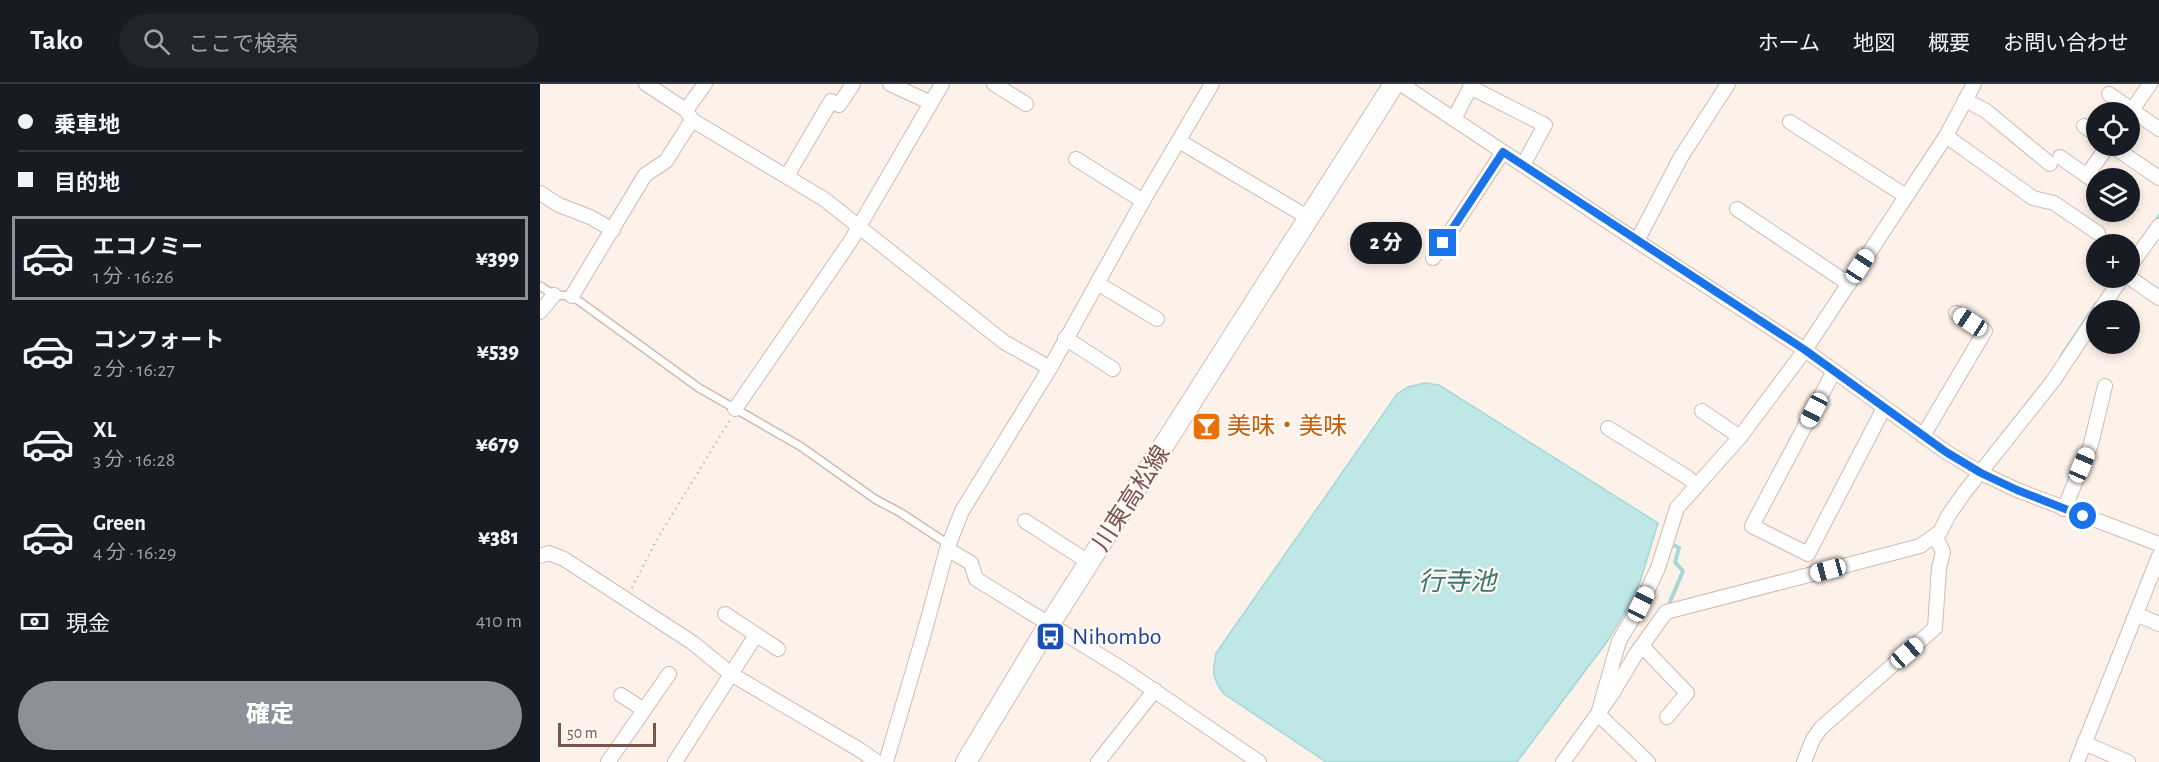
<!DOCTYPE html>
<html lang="ja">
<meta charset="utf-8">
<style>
:root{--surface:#171b24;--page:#20242c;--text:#f1f3f6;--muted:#9ea1a6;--line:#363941;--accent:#8c9099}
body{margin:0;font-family:"Alegreya Sans","Noto Sans JP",sans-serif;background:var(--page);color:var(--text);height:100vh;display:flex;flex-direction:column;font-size:22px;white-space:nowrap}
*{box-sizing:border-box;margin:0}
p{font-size:20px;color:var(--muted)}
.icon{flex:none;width:33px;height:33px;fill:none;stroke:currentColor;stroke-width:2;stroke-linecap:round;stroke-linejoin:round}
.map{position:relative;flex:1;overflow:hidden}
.panel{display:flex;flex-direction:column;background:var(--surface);width:540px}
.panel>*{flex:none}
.top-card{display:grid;align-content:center;height:132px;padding:0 18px;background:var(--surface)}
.controls{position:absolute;left:1546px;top:18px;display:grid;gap:12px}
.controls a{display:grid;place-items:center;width:54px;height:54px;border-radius:50%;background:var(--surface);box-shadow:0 3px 9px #0003;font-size:30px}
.scale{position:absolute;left:18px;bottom:15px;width:98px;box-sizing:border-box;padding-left:6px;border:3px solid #79544d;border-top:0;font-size:16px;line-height:21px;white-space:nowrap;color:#79544d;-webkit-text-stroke:4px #fff7f1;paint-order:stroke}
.end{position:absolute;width:27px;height:27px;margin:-14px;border:8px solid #1a73e8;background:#fff;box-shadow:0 0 0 3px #fff}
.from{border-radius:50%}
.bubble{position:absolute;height:42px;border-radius:21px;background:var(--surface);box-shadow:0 3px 9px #0003;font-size:20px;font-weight:800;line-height:42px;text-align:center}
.car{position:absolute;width:18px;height:36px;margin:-18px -9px;border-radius:8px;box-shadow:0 0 4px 2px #0007;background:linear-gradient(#fff 24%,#345 0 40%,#fff 0 76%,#345 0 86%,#fff 0)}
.top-card b{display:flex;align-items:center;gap:21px;height:57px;font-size:22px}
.top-card b+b{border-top:2px solid var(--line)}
.top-card i{width:15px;height:15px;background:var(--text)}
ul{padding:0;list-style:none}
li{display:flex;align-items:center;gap:18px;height:84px;margin:0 12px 9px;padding:0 6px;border:3px solid transparent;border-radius:0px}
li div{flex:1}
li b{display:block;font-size:22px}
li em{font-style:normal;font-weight:800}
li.current{border-color:var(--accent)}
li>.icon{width:54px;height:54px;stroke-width:1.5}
.pay{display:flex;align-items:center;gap:15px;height:66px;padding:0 18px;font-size:22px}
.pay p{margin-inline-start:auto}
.primary-button{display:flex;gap:12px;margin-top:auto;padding:12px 18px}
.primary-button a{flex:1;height:69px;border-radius:36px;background:var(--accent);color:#fff;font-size:24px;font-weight:800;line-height:69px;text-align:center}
header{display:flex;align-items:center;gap:36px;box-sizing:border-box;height:84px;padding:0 30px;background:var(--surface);border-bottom:2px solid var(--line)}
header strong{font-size:28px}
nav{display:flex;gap:33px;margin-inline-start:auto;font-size:21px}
.search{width:420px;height:54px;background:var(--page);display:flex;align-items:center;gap:15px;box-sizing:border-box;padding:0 21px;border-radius:33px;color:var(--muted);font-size:22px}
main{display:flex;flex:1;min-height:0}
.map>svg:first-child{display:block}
.water{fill:#bee7e5;stroke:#a4d9d7;stroke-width:1.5}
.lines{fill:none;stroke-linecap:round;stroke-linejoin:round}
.stream{stroke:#a4d9d7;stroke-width:4}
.service-casing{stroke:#d2bab2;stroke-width:10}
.minor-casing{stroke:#d2bab2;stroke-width:16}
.secondary-casing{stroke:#d7bbb2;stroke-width:22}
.path{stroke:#d8aea4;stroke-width:2;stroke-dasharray:1.5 4.5;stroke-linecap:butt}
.service{stroke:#fff;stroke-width:7}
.minor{stroke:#fff;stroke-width:14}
.secondary{stroke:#fff;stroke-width:20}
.route{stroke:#1a73e8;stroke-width:8}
.labels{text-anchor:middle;stroke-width:4.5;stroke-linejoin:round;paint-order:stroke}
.food-label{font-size:24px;fill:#c56008;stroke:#fff7f1;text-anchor:start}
.street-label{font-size:24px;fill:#79544d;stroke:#fff7f1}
.transit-label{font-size:24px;fill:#164399;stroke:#fff7f1;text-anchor:start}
.water-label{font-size:26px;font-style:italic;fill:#3c7674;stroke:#fff7f1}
</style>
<header>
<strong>Tako</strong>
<div class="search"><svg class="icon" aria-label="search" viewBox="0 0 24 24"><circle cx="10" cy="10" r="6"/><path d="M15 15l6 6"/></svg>ここで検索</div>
<nav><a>ホーム</a><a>地図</a><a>概要</a><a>お問い合わせ</a></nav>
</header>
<main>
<section class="panel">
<div class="top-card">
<b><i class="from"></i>乗車地</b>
<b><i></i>目的地</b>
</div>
<ul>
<li class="current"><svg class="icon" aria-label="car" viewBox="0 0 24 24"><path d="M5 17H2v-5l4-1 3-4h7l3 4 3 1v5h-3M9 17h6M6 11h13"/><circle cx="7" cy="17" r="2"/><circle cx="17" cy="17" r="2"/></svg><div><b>エコノミー</b><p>1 分 · 16:26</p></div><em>¥399</em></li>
<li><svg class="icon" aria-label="car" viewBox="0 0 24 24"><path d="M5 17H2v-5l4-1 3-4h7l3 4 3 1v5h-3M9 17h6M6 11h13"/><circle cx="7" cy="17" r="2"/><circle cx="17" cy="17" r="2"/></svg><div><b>コンフォート</b><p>2 分 · 16:27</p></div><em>¥539</em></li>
<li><svg class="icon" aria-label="car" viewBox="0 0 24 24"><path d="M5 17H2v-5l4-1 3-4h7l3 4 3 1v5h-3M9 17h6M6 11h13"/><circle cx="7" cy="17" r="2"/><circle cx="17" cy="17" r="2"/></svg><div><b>XL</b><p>3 分 · 16:28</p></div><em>¥679</em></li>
<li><svg class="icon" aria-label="car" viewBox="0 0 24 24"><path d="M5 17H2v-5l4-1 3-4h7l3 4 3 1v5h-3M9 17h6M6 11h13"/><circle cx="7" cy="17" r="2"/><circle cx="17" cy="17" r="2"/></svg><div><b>Green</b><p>4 分 · 16:29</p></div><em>¥381</em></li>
</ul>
<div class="pay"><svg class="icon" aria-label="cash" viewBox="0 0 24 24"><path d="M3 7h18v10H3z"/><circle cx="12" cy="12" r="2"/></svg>現金<p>410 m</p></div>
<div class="primary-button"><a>確定</a></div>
</section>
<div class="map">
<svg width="1619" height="678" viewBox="0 0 1619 678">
<rect width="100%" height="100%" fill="#fdf2ea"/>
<path class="water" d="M885 299 899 301 1118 439 1099 501 1083 532 1066 559 977 678H786L684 610C672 594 672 589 676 569L857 310 868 303Z"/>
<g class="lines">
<g class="stream">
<path d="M1617 135 1619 132"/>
<path d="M1521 273 1557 219"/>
<path d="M1130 518 1143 487 1135 478 1139 464 1130 459"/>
</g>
<defs>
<path id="service" d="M0 202 14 211 32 212 159 304 260 362 335 415 361 429 408 460"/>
<g id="minor">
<path d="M106 0 146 26 152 36 284 115 464 258 510 284"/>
<path d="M350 0 391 19"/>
<path d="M454 0 486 20"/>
<path d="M861 0 1097 157 1265 266 1406 368 1441 389 1477 406 1619 460"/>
<path d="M930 3 1005 41 983 81"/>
<path d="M1569 10 1619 45"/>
<path d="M1425 16 1446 27 1510 80"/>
<path d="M146 26 165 0"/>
<path d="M1590 29 1610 0"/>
<path d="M914 35 932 0"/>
<path d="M1250 38 1366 112"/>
<path d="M1544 42 1557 51"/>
<path d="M1406 52 1493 114 1514 119 1558 149"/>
<path d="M639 57 769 134"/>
<path d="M1572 62 1619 94"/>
<path d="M1520 73 1557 99"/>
<path d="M536 75 603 117"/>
<path d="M1547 91 1568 62"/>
<path d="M247 92 291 17 299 21 313 0"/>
<path d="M0 109 19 121 50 133 73 146"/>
<path d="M1197 125 1309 200"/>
<path d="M1097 157 1141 73 1188 0"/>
<path d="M893 174 963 68"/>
<path d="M1590 182 1619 142"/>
<path d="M1590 194 1619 214"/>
<path d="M557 199 617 235"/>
<path d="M32 212 105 91 126 77 152 36"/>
<path d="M1560 226 1582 194"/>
<path d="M0 228 14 211"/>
<path d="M525 254 573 285"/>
<path d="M1294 287 1212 442 1268 470 1344 324"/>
<path d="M195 325 310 158 402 0"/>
<path d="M1162 327 1200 353"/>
<path d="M1068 344 1147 393 1157 402"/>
<path d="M1383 352 1445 247 1416 229"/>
<path d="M1524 425 1551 360 1565 302"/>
<path d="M485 437 550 479"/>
<path d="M407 465 431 479 436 495 584 586 719 678"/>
<path d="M0 472 9 469 24 475 153 559 191 590 320 666 337 678"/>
<path d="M185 530 238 565"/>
<path d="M1596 530 1619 540"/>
<path d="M1102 562 1147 609 1127 633"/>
<path d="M81 611 104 626"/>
<path d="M1544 659 1588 678"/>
<path d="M68 678 129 590"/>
<path d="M135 678 216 551"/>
<path d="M346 678 383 553 407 465 422 427 510 284 603 117 672 0"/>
<path d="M558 678 615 606"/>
<path d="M1023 678 1072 610 1096 570 1126 528 1380 462 1400 448 1408 432 1424 409 1513 297 1557 231"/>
<path d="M1108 678 1058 630 1079 557 1101 520 1118 484 1137 424 1200 353 1265 266 1406 52 1434 0"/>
<path d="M1264 678 1273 655 1281 644 1395 544 1399 484 1403 468 1396 453"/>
<path d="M1537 678 1619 472"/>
</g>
<path id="secondary" d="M426 678 504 549 854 0"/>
</defs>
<use href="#service" class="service-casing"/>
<use href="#minor" class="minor-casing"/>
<use href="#secondary" class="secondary-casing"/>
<path class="path" d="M92 504 116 457 190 336"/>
<use href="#service" class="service"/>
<use href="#minor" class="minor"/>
<use href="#secondary" class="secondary"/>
</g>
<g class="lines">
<path class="route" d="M903 159 963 68 1265 266 1406 368 1441 389 1477 406 1543 432"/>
</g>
<defs>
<symbol id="bar-square" viewBox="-11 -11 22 22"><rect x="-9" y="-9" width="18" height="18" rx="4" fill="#e8710a" stroke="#fff7f1"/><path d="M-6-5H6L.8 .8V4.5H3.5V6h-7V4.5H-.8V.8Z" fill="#fff"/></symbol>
<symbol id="bus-square" viewBox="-11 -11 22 22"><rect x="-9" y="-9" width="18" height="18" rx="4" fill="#1a4fb4" stroke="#fff7f1"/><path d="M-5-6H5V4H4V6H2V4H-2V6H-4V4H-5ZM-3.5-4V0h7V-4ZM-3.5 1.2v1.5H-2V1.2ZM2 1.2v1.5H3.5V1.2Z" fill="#fff"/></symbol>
</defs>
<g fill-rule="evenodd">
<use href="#bar-square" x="650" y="326" width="33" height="33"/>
<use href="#bus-square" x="494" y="536" width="33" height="33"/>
</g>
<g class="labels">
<g class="food-label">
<text x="687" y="350">美味・美味</text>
</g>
<g class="street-label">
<text transform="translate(591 414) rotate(-57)" y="8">川東高松線</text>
</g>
<g class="transit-label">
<text x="532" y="560">Nihombo</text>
</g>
<g class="water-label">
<text x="917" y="506">行寺池</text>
</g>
</g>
</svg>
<div class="controls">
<a><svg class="icon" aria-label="locate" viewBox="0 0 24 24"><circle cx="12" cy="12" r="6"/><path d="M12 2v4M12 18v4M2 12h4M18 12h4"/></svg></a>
<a><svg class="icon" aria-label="layers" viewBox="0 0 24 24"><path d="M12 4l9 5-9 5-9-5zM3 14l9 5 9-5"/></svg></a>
<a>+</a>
<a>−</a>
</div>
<div class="scale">50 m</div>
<i class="end from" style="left:1543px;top:432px"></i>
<i class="end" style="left:903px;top:159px"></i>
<div class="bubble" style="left:810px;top:138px;width:72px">2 分</div>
<i class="car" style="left:1320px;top:182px;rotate:33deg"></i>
<i class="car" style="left:1430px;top:238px;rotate:303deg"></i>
<i class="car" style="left:1274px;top:326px;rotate:208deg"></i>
<i class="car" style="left:1542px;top:381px;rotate:23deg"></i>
<i class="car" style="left:1288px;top:486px;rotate:255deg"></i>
<i class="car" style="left:1101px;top:520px;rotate:26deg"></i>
<i class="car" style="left:1367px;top:569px;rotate:49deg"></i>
</div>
</main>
